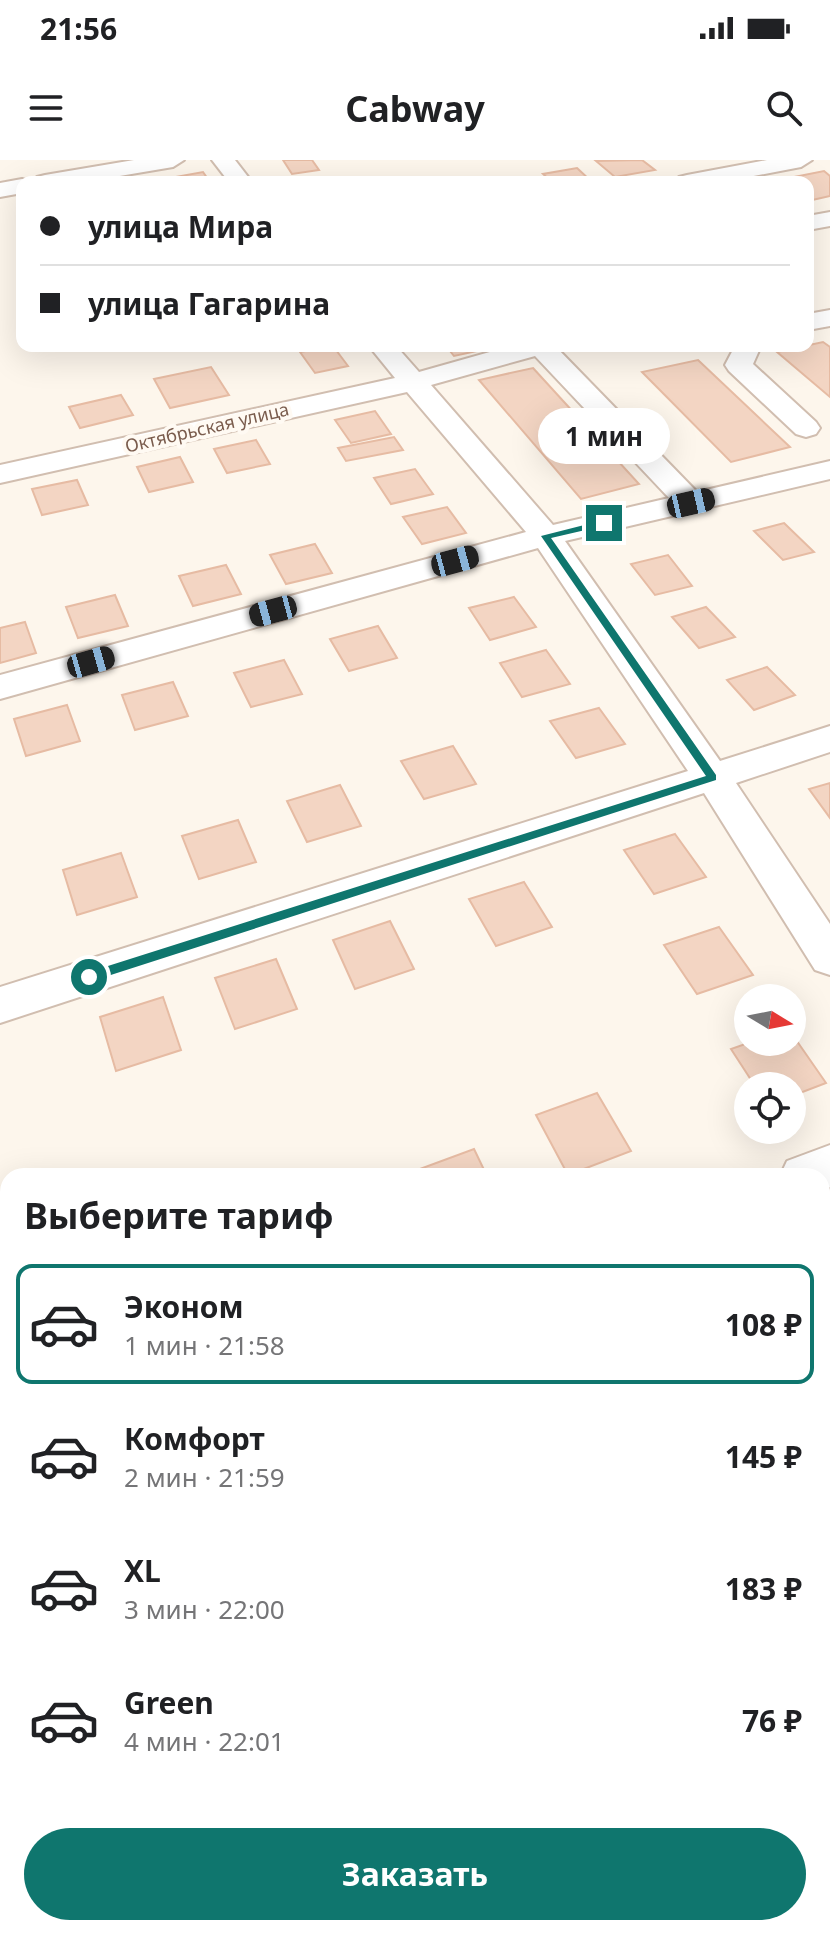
<!DOCTYPE html>
<html lang="ru">
<meta charset="utf-8">
<style>
:root{--surface:#fff;--page:#f2f2f2;--text:#202124;--muted:#757577;--line:#e0e0e0;--accent:#0f766e}
body{margin:0;font-family:"Noto Sans",sans-serif;background:var(--page);color:var(--text);height:100vh;display:flex;flex-direction:column;font-size:30px;white-space:nowrap}
*{box-sizing:border-box;margin:0}
p{font-size:26px;color:var(--muted)}
.icon{flex:none;width:44px;height:44px;fill:none;stroke:currentColor;stroke-width:2;stroke-linecap:round;stroke-linejoin:round}
.map{position:relative;flex:1;overflow:hidden}
.drawer{position:absolute;left:0px;top:1008px;width:830px;height:768px;display:flex;flex-direction:column;background:var(--surface);border-radius:24px 24px 0 0;box-shadow:0 8px 32px #0002}
.drawer>*{flex:none}
.top-card{position:absolute;left:16px;top:16px;width:798px;height:176px;border-radius:16px;box-shadow:0 8px 32px #0002;display:grid;align-content:center;height:176px;padding:0 24px;background:var(--surface)}
.needle{width:52px;rotate:100deg}
.tools{position:absolute;left:734px;top:824px;display:grid;gap:16px}
.tools a{display:grid;place-items:center;width:72px;height:72px;border-radius:50%;background:var(--surface);box-shadow:0 8px 32px #0002;font-size:40px}
.end{position:absolute;width:36px;height:36px;margin:-18px;border:10px solid #0f766e;background:#fff;box-shadow:0 0 0 4px #fff}
.from{border-radius:50%}
.bubble{position:absolute;height:56px;border-radius:28px;background:var(--surface);box-shadow:0 8px 32px #0002;font-size:26px;font-weight:700;line-height:56px;text-align:center}
.car{position:absolute;width:24px;height:48px;margin:-24px -12px;border-radius:10px;box-shadow:0 0 6px 2px #0007;background:linear-gradient(#222 24%,#8ab4d8 0 40%,#222 0 76%,#8ab4d8 0 86%,#222 0)}
.top-card b{display:flex;align-items:center;gap:28px;height:76px;font-size:30px}
.top-card b+b{border-top:2px solid var(--line)}
.top-card i{width:20px;height:20px;background:var(--text)}
ul{padding:0;list-style:none}
li{display:flex;align-items:center;gap:24px;height:120px;margin:0 16px 12px;padding:0 8px;border:4px solid transparent;border-radius:16px}
li div{flex:1}
li b{display:block;font-size:30px}
li em{font-style:normal;font-weight:700}
li.on{border-color:var(--accent)}
li>.icon{width:72px;height:72px;stroke-width:1.5}
h2{padding:0 24px;font-size:36px;line-height:96px}
.cta{display:flex;gap:16px;margin-top:auto;padding:16px 24px}
.cta a{flex:1;height:92px;border-radius:48px;background:var(--accent);color:#fff;font-size:32px;font-weight:700;line-height:92px;text-align:center}
.status{display:flex;justify-content:space-between;align-items:center;height:56px;padding:0 40px;background:var(--surface);direction:ltr}
.status svg{height:22px;fill:currentColor}
header{display:flex;justify-content:space-between;align-items:center;height:104px;padding:0 24px;background:var(--surface);font-size:36px;font-weight:700}
.map>svg:first-child{display:block}
.building{fill:#f3d5c3;stroke:#e6bba3;stroke-width:2}
.lines{fill:none;stroke-linecap:round;stroke-linejoin:round}
.minor-casing{stroke:#d1beb0;stroke-width:4}
.minor{fill:#fff;fill-rule:evenodd}
.route{fill:#0f766e}
.labels{text-anchor:middle;stroke-width:8;stroke-linejoin:round;paint-order:stroke}
.far-street-label{font-size:18px;fill:#7a5c4d;stroke:#fffaf3}
</style>
<div class="status"><b>21:56</b><svg viewBox="0 0 49 12"><path d="M0 12V9h3v3zM5 12V6h3v6zM10 12V3h3v9zM15 12V0h3v12zM26 1h20v11H26zM47 4h2v5h-2z"/></svg></div>
<header><svg class="icon" aria-label="menu" viewBox="0 0 24 24"><path d="M4 6h16M4 12h16M4 18h16"/></svg>Cabway<svg class="icon" aria-label="search" viewBox="0 0 24 24"><circle cx="10" cy="10" r="6"/><path d="M15 15l6 6"/></svg></header>
<div class="map">
<svg width="830" height="1776" viewBox="0 0 830 1776">
<rect width="100%" height="100%" fill="#fdf6ec"/>
<g class="building">
<path d="M283 0H312L319 10 292 14Z"/>
<path d="M642 0 655 10 615 17 596 1Z"/>
<path d="M577 8 592 22H552L543 14Z"/>
<path d="M824 11 830 16V36L808 41V22H769Z"/>
<path d="M203 12 210 22H148Z"/>
<path d="M823 182 830 187V237L777 192Z"/>
<path d="M333 186 348 206 315 213 300 192Z"/>
<path d="M446 186H500L454 196Z"/>
<path d="M698 200 790 287 731 302 642 212Z"/>
<path d="M211 207 229 235 170 248 154 219Z"/>
<path d="M533 208 639 324 581 339 479 220Z"/>
<path d="M121 235 133 255 80 268 69 247Z"/>
<path d="M375 251 391 274 351 283 335 260Z"/>
<path d="M394 277 403 290 346 301 338 288Z"/>
<path d="M256 280 270 304 227 313 214 289Z"/>
<path d="M180 297 193 322 149 332 137 307Z"/>
<path d="M415 309 433 334 391 344 374 318Z"/>
<path d="M77 320 88 345 42 355 32 329Z"/>
<path d="M447 347 466 373 422 384 403 357Z"/>
<path d="M784 363 814 392 783 400 754 371Z"/>
<path d="M315 384 332 413 286 424 270 395Z"/>
<path d="M668 395 692 426 655 435 631 404Z"/>
<path d="M226 405 241 434 193 446 179 416Z"/>
<path d="M115 435 128 466 78 478 66 447Z"/>
<path d="M514 437 536 467 490 480 469 448Z"/>
<path d="M706 447 735 477 699 488 672 457Z"/>
<path d="M25 462 36 493 0 503V468Z"/>
<path d="M378 466 397 498 349 511 330 479Z"/>
<path d="M546 490 570 524 522 537 500 503Z"/>
<path d="M284 500 302 534 251 547 234 513Z"/>
<path d="M767 507 795 535 754 550 727 520Z"/>
<path d="M173 522 188 556 135 570 122 535Z"/>
<path d="M67 545 80 581 26 596 14 559Z"/>
<path d="M599 548 625 584 576 598 550 561Z"/>
<path d="M453 586 476 624 424 639 401 601Z"/>
<path d="M830 623V658L809 629Z"/>
<path d="M340 625 361 666 307 682 287 641Z"/>
<path d="M238 660 256 702 199 719 182 676Z"/>
<path d="M675 674 706 717 654 734 624 690Z"/>
<path d="M121 693 137 737 77 755 63 710Z"/>
<path d="M524 722 552 767 496 786 469 739Z"/>
<path d="M390 761 414 809 355 829 333 780Z"/>
<path d="M719 767 753 815 697 834 664 785Z"/>
<path d="M276 799 297 849 235 869 215 818Z"/>
<path d="M163 837 181 890 116 911 100 857Z"/>
<path d="M792 874 826 923 792 936V926H755L731 889 751 882H792Z"/>
<path d="M597 933 631 991 568 1015 536 955Z"/>
<path d="M474 989 487 1016H411L409 1013Z"/>
<path d="M4 1158 8 1176V1237L0 1240V1160Z"/>
<path d="M8 1444V1550L0 1553V1448Z"/>
<path d="M830 1524V1657L823 1661 822 1528Z"/>
<path d="M8 1662V1768H49L32 1776H0V1665Z"/>
<path d="M328 1768H369L372 1776H312Z"/>
<path d="M483 1768H590L593 1776H485Z"/>
</g>
<g class="lines">
<defs>
<g id="minor">
<path d="M134 0H184L173 7 84 22H34L37 17 45 15Z"/>
<path d="M212 0H235L252 22H229Z"/>
<path d="M767 0H812L801 7 722 22H676L679 17 687 15Z"/>
<path d="M22 19 31 22H22V33L0 37V23Z"/>
<path d="M830 52V66L808 70V56Z"/>
<path d="M830 150V166L808 170V154Z"/>
<path d="M369 186H396L419 212 511 186H555L697 332 830 301V319L565 381 720 601 830 566V592L736 623 830 764V815L815 810 704 633 0 863V827L688 611 538 388 0 539V515L526 372 407 232 0 323V305L395 218ZM535 196 669 338 553 365 431 225Z"/>
<path d="M735 186H761L753 204 816 262 820 268 816 274 806 277 796 274 729 211 725 205Z"/>
<path d="M830 985V1027L822 1030V1016H780L787 1001Z"/>
<path d="M8 1311V1367L0 1370V1314Z"/>
</g>
</defs>
<use href="#minor" class="minor-casing"/>
<use href="#minor" class="minor"/>
</g>
<path class="route" d="M604 360 607 365 551 378 716 615V620L89 822 85 820 83 817 89 812 706 616 541 376Z"/>
<g class="labels">
<g class="far-street-label">
<text transform="translate(207 268) rotate(-13)" y="6">Октябрьская улица</text>
</g>
</g>
</svg>
<div class="tools">
<a><svg class="needle" viewBox="-14 -14 28 28"><path d="M0-13l5 13h-10z" fill="#e53935"/><path d="M0 13l5-13h-10z" fill="#757577"/></svg></a>
<a><svg class="icon" aria-label="locate" viewBox="0 0 24 24"><circle cx="12" cy="12" r="6"/><path d="M12 2v4M12 18v4M2 12h4M18 12h4"/></svg></a>
</div>
<i class="end from" style="left:89px;top:817px"></i>
<i class="end" style="left:604px;top:363px"></i>
<div class="bubble" style="left:538px;top:248px;width:132px">1 мин</div>
<i class="car" style="left:691px;top:343px;rotate:77deg"></i>
<i class="car" style="left:455px;top:401px;rotate:75deg"></i>
<i class="car" style="left:273px;top:451px;rotate:255deg"></i>
<i class="car" style="left:91px;top:502px;rotate:74deg"></i>
<div class="top-card">
<b><i class="from"></i>улица Мира</b>
<b><i></i>улица Гагарина</b>
</div>
<section class="drawer">
<h2>Выберите тариф</h2>
<ul>
<li class="on"><svg class="icon" aria-label="car" viewBox="0 0 24 24"><path d="M5 17H2v-5l4-1 3-4h7l3 4 3 1v5h-3M9 17h6M6 11h13"/><circle cx="7" cy="17" r="2"/><circle cx="17" cy="17" r="2"/></svg><div><b>Эконом</b><p>1 мин · 21:58</p></div><em>108 ₽</em></li>
<li><svg class="icon" aria-label="car" viewBox="0 0 24 24"><path d="M5 17H2v-5l4-1 3-4h7l3 4 3 1v5h-3M9 17h6M6 11h13"/><circle cx="7" cy="17" r="2"/><circle cx="17" cy="17" r="2"/></svg><div><b>Комфорт</b><p>2 мин · 21:59</p></div><em>145 ₽</em></li>
<li><svg class="icon" aria-label="car" viewBox="0 0 24 24"><path d="M5 17H2v-5l4-1 3-4h7l3 4 3 1v5h-3M9 17h6M6 11h13"/><circle cx="7" cy="17" r="2"/><circle cx="17" cy="17" r="2"/></svg><div><b>XL</b><p>3 мин · 22:00</p></div><em>183 ₽</em></li>
<li><svg class="icon" aria-label="car" viewBox="0 0 24 24"><path d="M5 17H2v-5l4-1 3-4h7l3 4 3 1v5h-3M9 17h6M6 11h13"/><circle cx="7" cy="17" r="2"/><circle cx="17" cy="17" r="2"/></svg><div><b>Green</b><p>4 мин · 22:01</p></div><em>76 ₽</em></li>
</ul>
<div class="cta"><a>Заказать</a></div>
</section>
</div>
